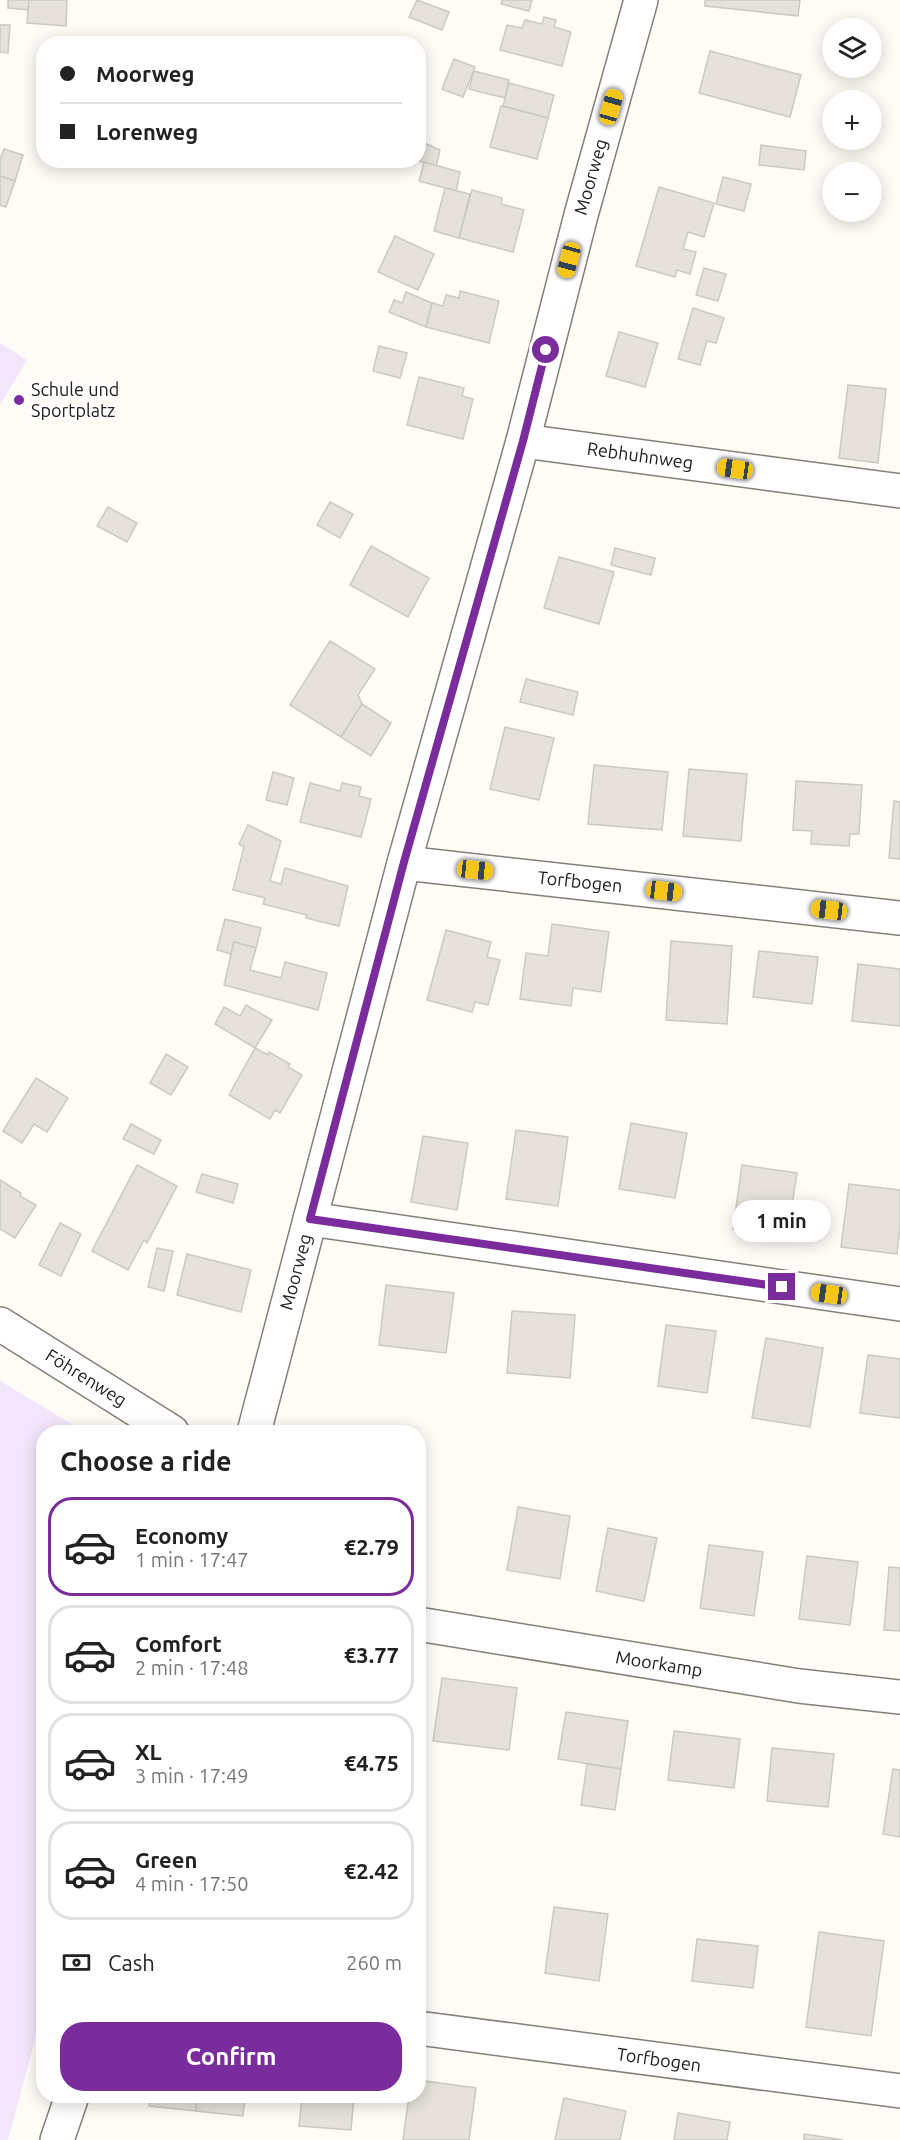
<!DOCTYPE html>
<meta charset="utf-8">
<style>
:root{--surface:#fff;--page:#f6f6f6;--text:#222;--muted:#767676;--line:#e0e0e0;--accent:#7a2c9d}
body{margin:0;font-family:Ubuntu,sans-serif;background:var(--page);color:var(--text);height:100vh;display:flex;flex-direction:column;font-size:22px;white-space:nowrap}
*{box-sizing:border-box;margin:0}
p{font-size:20px;color:var(--muted)}
.icon{flex:none;width:33px;height:33px;fill:none;stroke:currentColor;stroke-width:2;stroke-linecap:round;stroke-linejoin:round}
.map{position:relative;flex:1;overflow:hidden}
.details{position:absolute;left:36px;top:1425px;width:390px;height:678px;display:flex;flex-direction:column;background:var(--surface);border-radius:24px;box-shadow:0 3px 15px #0003}
.details>*{flex:none}
.guide{position:absolute;left:36px;top:36px;width:390px;height:132px;border-radius:24px;box-shadow:0 3px 15px #0003;display:grid;align-content:center;height:132px;padding:0 24px;background:var(--surface)}
.buttons{position:absolute;left:822px;top:18px;display:grid;gap:12px}
.buttons a{display:grid;place-items:center;width:60px;height:60px;border-radius:50%;background:var(--surface);box-shadow:0 3px 15px #0003;font-size:30px}
.end{position:absolute;width:27px;height:27px;margin:-14px;border:8px solid #7a2c9d;background:#fff;box-shadow:0 0 0 3px #fff}
.from{border-radius:50%}
.bubble{position:absolute;height:42px;border-radius:21px;background:var(--surface);box-shadow:0 3px 15px #0003;font-size:20px;font-weight:700;line-height:42px;text-align:center}
.car{position:absolute;width:18px;height:36px;margin:-18px -9px;border-radius:8px;box-shadow:0 0 4px 2px #0007;background:linear-gradient(#f5c518 24%,#345 0 40%,#f5c518 0 76%,#345 0 86%,#f5c518 0)}
.guide b{display:flex;align-items:center;gap:21px;height:57px;font-size:22px}
.guide b+b{border-top:2px solid var(--line)}
.guide i{width:15px;height:15px;background:var(--text)}
ul{padding:0;list-style:none}
li{display:flex;align-items:center;gap:18px;height:99px;margin:0 12px 9px;padding:0 12px;border:3px solid var(--line);border-radius:24px}
li div{flex:1}
li b{display:block;font-size:22px}
li em{font-style:normal;font-weight:700}
li.active{border-color:var(--accent)}
li>.icon{width:54px;height:54px;stroke-width:1.5}
h2{padding:0 24px;font-size:27px;line-height:72px}
.pay{display:flex;align-items:center;gap:15px;height:66px;padding:0 24px;font-size:22px}
.pay p{margin-inline-start:auto}
.button{display:flex;gap:12px;margin-top:auto;padding:12px 24px}
.button a{flex:1;height:69px;border-radius:24px;background:var(--accent);color:#fff;font-size:24px;font-weight:700;line-height:69px;text-align:center}
.map>svg:first-child{display:block}
.green{fill:#f3e6fc}
.building{fill:#e6e1db;stroke:#ccc8c2;stroke-width:1.5}
.lines{fill:none;stroke-linecap:round;stroke-linejoin:round}
.minor-casing{stroke:#837f79;stroke-width:36}
.minor{stroke:#fff;stroke-width:33}
.route{stroke:#7a2c9d;stroke-width:8}
.poi-dot{fill:#7a2c9d;stroke:#fff;stroke-width:2}
.labels{text-anchor:middle;stroke-width:4.5;stroke-linejoin:round;paint-order:stroke}
.street-label{font-size:18px;fill:#22201e;stroke:#fff}
.poi-label{font-size:18px;fill:#22201e;stroke:#fff;text-anchor:start}
</style>
<div class="map">
<svg width="900" height="2140" viewBox="0 0 900 2140">
<rect width="100%" height="100%" fill="#fffbf6"/>
<g class="green">
<path d="M0 343 27 360 0 405Z"/>
<path d="M0 1381 85 1432H44L43 2009 8 2140H0Z"/>
</g>
<g class="building">
<path d="M8 0H29V10L8 8Z"/>
<path d="M29 0H67L66 26 27 23Z"/>
<path d="M417 0 449 12 442 30 409 17Z"/>
<path d="M502 0H532L529 11 501 4Z"/>
<path d="M705 0H800L798 16 705 6Z"/>
<path d="M544 17 556 20 554 27 571 32 562 66 500 50 507 25 522 28 525 20 542 24Z"/>
<path d="M0 25H10L8 53 0 52Z"/>
<path d="M710 51 801 75 790 117 699 93Z"/>
<path d="M454 59 475 67 463 97 442 89Z"/>
<path d="M474 71 509 80 505 98 469 89Z"/>
<path d="M509 83 554 95 548 118 503 106Z"/>
<path d="M501 106 548 118 537 159 490 147Z"/>
<path d="M418 140 440 150 436 166 416 160H418Z"/>
<path d="M761 145 806 151 804 170 759 165Z"/>
<path d="M4 149 23 155 15 181 0 176V160Z"/>
<path d="M424 162 460 172 456 191 419 181Z"/>
<path d="M0 176 15 181 6 207 0 205Z"/>
<path d="M723 177 751 184 744 211 716 204Z"/>
<path d="M659 187 714 203 704 237 688 232 683 249 696 252 690 274 677 270 675 277 636 266Z"/>
<path d="M445 188 470 194 459 238 434 231Z"/>
<path d="M472 190 502 198 501 204 524 210 513 252 459 238Z"/>
<path d="M395 236 434 254 418 290 378 272Z"/>
<path d="M704 268 726 274 718 301 696 295Z"/>
<path d="M460 291 499 301 489 343 426 327 432 303 443 306 446 295 459 298Z"/>
<path d="M406 292 432 303 426 327 389 312 394 300 402 303Z"/>
<path d="M693 308 724 318 716 343 707 341 700 365 678 359Z"/>
<path d="M619 332 658 343 645 387 606 376Z"/>
<path d="M379 346 407 353 400 378 373 371Z"/>
<path d="M419 377 464 388 462 396 473 399 463 439 407 425Z"/>
<path d="M848 385 886 389 878 463 839 458Z"/>
<path d="M330 502 353 514 340 538 317 525Z"/>
<path d="M108 507 137 523 127 542 97 526Z"/>
<path d="M371 546 429 578 408 617 350 585Z"/>
<path d="M615 548 655 558 651 575 611 565Z"/>
<path d="M559 557 614 572 599 624 544 608Z"/>
<path d="M330 641 375 669 358 695 362 704 341 737 290 705Z"/>
<path d="M526 679 578 692 573 715 520 702Z"/>
<path d="M362 704 391 723 371 756 341 737Z"/>
<path d="M505 727 554 738 539 800 490 789Z"/>
<path d="M594 765 668 772 662 830 588 824Z"/>
<path d="M689 769 747 774 741 841 683 836Z"/>
<path d="M273 772 294 778 287 805 266 800Z"/>
<path d="M796 781 862 785 859 834H850L849 846 811 844 812 831 793 830Z"/>
<path d="M310 783 340 791 342 783 361 787 359 796 371 799 361 837 300 822Z"/>
<path d="M894 801 900 802V859L889 858Z"/>
<path d="M248 825 281 841 270 881 281 884 285 868 348 886 339 926 306 918 307 915 263 904 265 898 233 890 244 847 239 844Z"/>
<path d="M225 919 261 928 256 948 234 942 231 954 217 950Z"/>
<path d="M552 924 609 932 601 992 573 988 571 1006 520 999 526 953 548 956Z"/>
<path d="M446 930 491 942 487 957 500 960 488 1005 475 1002 472 1012 427 1000Z"/>
<path d="M671 941 732 946 727 1024 666 1020Z"/>
<path d="M234 942 256 948 250 970 281 978 285 962 327 973 318 1010 224 985Z"/>
<path d="M759 951 818 957 812 1004 753 997Z"/>
<path d="M858 964 900 969V1026L852 1021Z"/>
<path d="M246 1005 272 1020 255 1048 215 1024 224 1007 240 1016Z"/>
<path d="M255 1048 268 1055 269 1052 290 1064 288 1067 302 1075 280 1113 275 1110 270 1119 229 1095Z"/>
<path d="M166 1054 188 1067 171 1095 150 1083Z"/>
<path d="M36 1078 68 1098 47 1132 34 1124 22 1143 3 1131Z"/>
<path d="M631 1123 687 1133 675 1198 619 1189Z"/>
<path d="M131 1124 161 1140 154 1154 123 1139Z"/>
<path d="M516 1130 568 1137 558 1206 506 1199Z"/>
<path d="M423 1136 468 1143 457 1210 411 1202Z"/>
<path d="M137 1165 177 1186 147 1243 144 1240 128 1270 92 1251Z"/>
<path d="M742 1165 797 1173 787 1237 733 1229Z"/>
<path d="M202 1174 238 1184 233 1203 196 1192Z"/>
<path d="M0 1180 21 1193 20 1196 36 1205 15 1238 0 1229Z"/>
<path d="M849 1184 900 1190V1226L897 1254 841 1247Z"/>
<path d="M60 1223 81 1234 61 1276 39 1265Z"/>
<path d="M157 1248 173 1251 164 1291 148 1287Z"/>
<path d="M187 1254 251 1270 241 1312 177 1295Z"/>
<path d="M386 1285 454 1293 446 1353 379 1345Z"/>
<path d="M512 1311 575 1315 570 1378 507 1373Z"/>
<path d="M666 1325 716 1331 707 1393 658 1386Z"/>
<path d="M766 1338 823 1348 810 1427 752 1418Z"/>
<path d="M868 1355 900 1359V1418L860 1413Z"/>
<path d="M518 1507 570 1516 560 1579 507 1570Z"/>
<path d="M608 1528 657 1538 644 1601 596 1591Z"/>
<path d="M709 1545 763 1552 754 1616 700 1608Z"/>
<path d="M807 1556 858 1562 850 1625 799 1619Z"/>
<path d="M889 1567 900 1568V1631L884 1630Z"/>
<path d="M442 1678 517 1688 509 1750 433 1741Z"/>
<path d="M566 1712 628 1721 621 1769 558 1759Z"/>
<path d="M674 1731 740 1739 734 1788 668 1780Z"/>
<path d="M772 1748 834 1754 828 1807 767 1801Z"/>
<path d="M587 1764 621 1769 615 1810 581 1805Z"/>
<path d="M893 1769 900 1770V1837L883 1834Z"/>
<path d="M554 1907 608 1914 599 1981 545 1973Z"/>
<path d="M819 1932 884 1941 871 2036 806 2027Z"/>
<path d="M697 1939 758 1946 753 1988 692 1981Z"/>
<path d="M418 2080 476 2088 469 2140H403L409 2096H418Z"/>
<path d="M150 2096H197L196 2111 149 2106Z"/>
<path d="M197 2096H245L243 2116 196 2111Z"/>
<path d="M302 2096H354L351 2130 299 2126Z"/>
<path d="M564 2098 626 2111 620 2140H555Z"/>
<path d="M678 2113 730 2122 727 2140H674Z"/>
<path d="M804 2134 843 2140H804Z"/>
</g>
<g class="lines">
<defs>
<g id="minor">
<path d="M523 441 900 491"/>
<path d="M404 863 900 918"/>
<path d="M310 1219 900 1304"/>
<path d="M0 1324 172 1432"/>
<path d="M254 1432 404 863 523 441 581 215 641 0"/>
<path d="M418 1624 799 1686 900 1697"/>
<path d="M418 2028 900 2091"/>
<path d="M57 2140 72 2096"/>
</g>
</defs>
<use href="#minor" class="minor-casing"/>
<use href="#minor" class="minor"/>
</g>
<g class="lines">
<path class="route" d="M546 350 523 441 404 862 310 1219 782 1287"/>
</g>
<circle class="poi-dot" cx="19" cy="400" r="6"/>
<g class="labels">
<g class="street-label">
<text transform="translate(591 177) rotate(-74)" y="6">Moorweg</text>
<text transform="translate(640 456) rotate(8)" y="6">Rebhuhnweg</text>
<text transform="translate(580 882) rotate(6)" y="6">Torfbogen</text>
<text transform="translate(296 1272) rotate(-75)" y="6">Moorweg</text>
<text transform="translate(86 1378) rotate(32)" y="6">Föhrenweg</text>
<text transform="translate(659 1664) rotate(9)" y="6">Moorkamp</text>
<text transform="translate(659 2060) rotate(8)" y="6">Torfbogen</text>
</g>
<g class="poi-label">
<text x="31" y="396">Schule und<tspan x="31" dy="21">Sportplatz</tspan></text>
</g>
</g>
</svg>
<div class="buttons">
<a><svg class="icon" aria-label="layers" viewBox="0 0 24 24"><path d="M12 4l9 5-9 5-9-5zM3 14l9 5 9-5"/></svg></a>
<a>+</a>
<a>−</a>
</div>
<i class="end from" style="left:546px;top:350px"></i>
<i class="end" style="left:782px;top:1287px"></i>
<div class="bubble" style="left:732px;top:1200px;width:99px">1 min</div>
<i class="car" style="left:611px;top:107px;rotate:16deg"></i>
<i class="car" style="left:569px;top:260px;rotate:195deg"></i>
<i class="car" style="left:735px;top:469px;rotate:278deg"></i>
<i class="car" style="left:475px;top:870px;rotate:96deg"></i>
<i class="car" style="left:664px;top:891px;rotate:97deg"></i>
<i class="car" style="left:829px;top:910px;rotate:277deg"></i>
<i class="car" style="left:829px;top:1294px;rotate:278deg"></i>
<div class="guide">
<b><i class="from"></i>Moorweg</b>
<b><i></i>Lorenweg</b>
</div>
<section class="details">
<h2>Choose a ride</h2>
<ul>
<li class="active"><svg class="icon" aria-label="car" viewBox="0 0 24 24"><path d="M5 17H2v-5l4-1 3-4h7l3 4 3 1v5h-3M9 17h6M6 11h13"/><circle cx="7" cy="17" r="2"/><circle cx="17" cy="17" r="2"/></svg><div><b>Economy</b><p>1 min · 17:47</p></div><em>€2.79</em></li>
<li><svg class="icon" aria-label="car" viewBox="0 0 24 24"><path d="M5 17H2v-5l4-1 3-4h7l3 4 3 1v5h-3M9 17h6M6 11h13"/><circle cx="7" cy="17" r="2"/><circle cx="17" cy="17" r="2"/></svg><div><b>Comfort</b><p>2 min · 17:48</p></div><em>€3.77</em></li>
<li><svg class="icon" aria-label="car" viewBox="0 0 24 24"><path d="M5 17H2v-5l4-1 3-4h7l3 4 3 1v5h-3M9 17h6M6 11h13"/><circle cx="7" cy="17" r="2"/><circle cx="17" cy="17" r="2"/></svg><div><b>XL</b><p>3 min · 17:49</p></div><em>€4.75</em></li>
<li><svg class="icon" aria-label="car" viewBox="0 0 24 24"><path d="M5 17H2v-5l4-1 3-4h7l3 4 3 1v5h-3M9 17h6M6 11h13"/><circle cx="7" cy="17" r="2"/><circle cx="17" cy="17" r="2"/></svg><div><b>Green</b><p>4 min · 17:50</p></div><em>€2.42</em></li>
</ul>
<div class="pay"><svg class="icon" aria-label="cash" viewBox="0 0 24 24"><path d="M3 7h18v10H3z"/><circle cx="12" cy="12" r="2"/></svg>Cash<p>260 m</p></div>
<div class="button"><a>Confirm</a></div>
</section>
</div>
